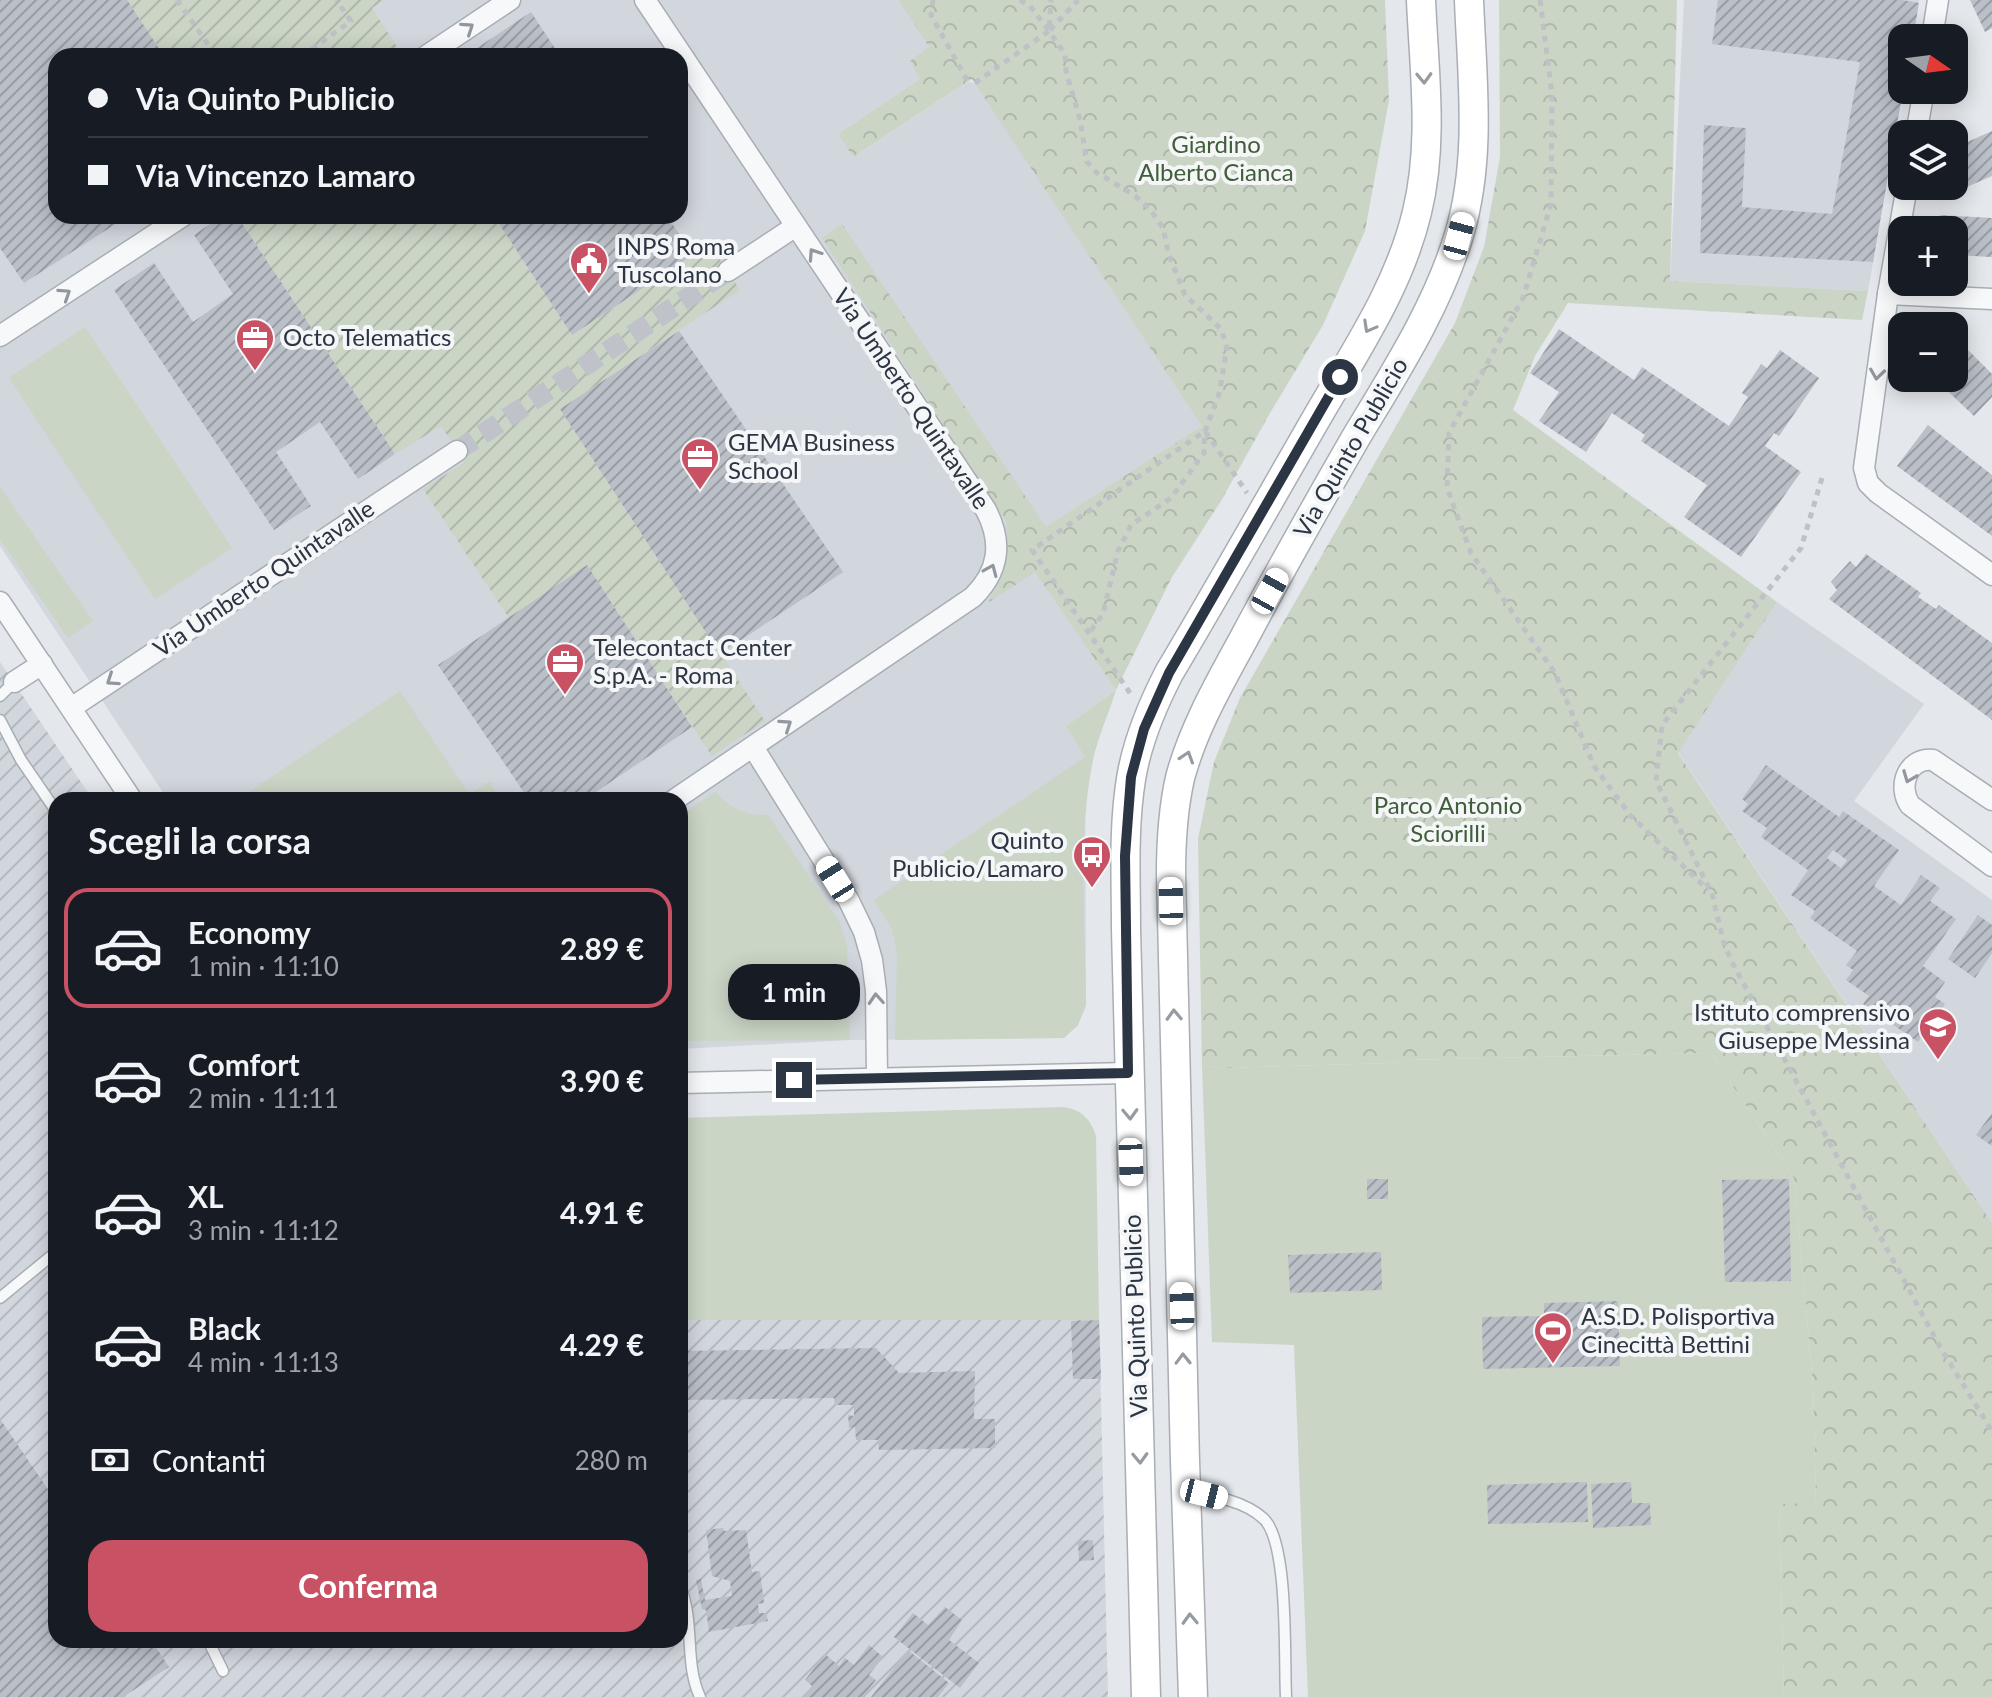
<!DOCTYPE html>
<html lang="it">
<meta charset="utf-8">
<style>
:root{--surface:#171b24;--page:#20242c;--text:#f1f3f6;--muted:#9ea1a6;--line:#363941;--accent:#c85164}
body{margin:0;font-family:Lato,sans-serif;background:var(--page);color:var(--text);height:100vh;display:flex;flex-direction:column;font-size:30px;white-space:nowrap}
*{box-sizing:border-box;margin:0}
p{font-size:26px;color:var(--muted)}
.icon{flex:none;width:44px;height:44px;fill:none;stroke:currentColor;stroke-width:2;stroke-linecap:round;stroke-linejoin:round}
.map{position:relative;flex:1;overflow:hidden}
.details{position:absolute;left:48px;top:792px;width:640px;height:856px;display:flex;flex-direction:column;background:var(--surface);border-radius:24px;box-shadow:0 4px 20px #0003}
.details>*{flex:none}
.hud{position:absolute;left:48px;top:48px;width:640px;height:176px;border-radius:24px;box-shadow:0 4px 20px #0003;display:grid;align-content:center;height:176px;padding:0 40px;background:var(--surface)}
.needle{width:52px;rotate:104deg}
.buttons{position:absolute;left:1888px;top:24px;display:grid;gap:16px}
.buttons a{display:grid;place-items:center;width:80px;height:80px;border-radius:16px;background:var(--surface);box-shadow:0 4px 20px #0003;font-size:40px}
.end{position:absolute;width:36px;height:36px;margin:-18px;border:10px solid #2c3543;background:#fff;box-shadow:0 0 0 4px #fff}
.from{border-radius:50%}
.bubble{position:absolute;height:56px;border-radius:24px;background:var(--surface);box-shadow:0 4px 20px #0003;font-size:26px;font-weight:700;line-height:56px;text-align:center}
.car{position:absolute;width:24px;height:48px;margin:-24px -12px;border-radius:10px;box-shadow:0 0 6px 2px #0007;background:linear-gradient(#fff 24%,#345 0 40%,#fff 0 76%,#345 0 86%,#fff 0)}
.hud b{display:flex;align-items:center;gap:28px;height:76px;font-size:30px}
.hud b+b{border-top:2px solid var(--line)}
.hud i{width:20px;height:20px;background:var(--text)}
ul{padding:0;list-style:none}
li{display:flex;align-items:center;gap:24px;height:120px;margin:0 16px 12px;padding:0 24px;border:4px solid transparent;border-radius:24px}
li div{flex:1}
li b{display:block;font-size:30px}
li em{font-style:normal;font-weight:700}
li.active{border-color:var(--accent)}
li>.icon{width:72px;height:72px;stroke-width:1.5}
h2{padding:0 40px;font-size:36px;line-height:96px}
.pay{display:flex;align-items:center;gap:20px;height:88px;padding:0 40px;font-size:30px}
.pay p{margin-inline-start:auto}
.primary-button{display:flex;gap:16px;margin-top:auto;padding:16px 40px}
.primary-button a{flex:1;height:92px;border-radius:24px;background:var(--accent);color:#fff;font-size:32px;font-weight:700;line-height:92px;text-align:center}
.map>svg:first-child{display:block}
.built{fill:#d2d6dd;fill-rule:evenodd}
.industrial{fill:url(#industrial-furrows)}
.grass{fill:#cad5c6}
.forest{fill:url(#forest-crowns)}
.garden{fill:url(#garden-furrows)}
.building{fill:url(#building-hatch);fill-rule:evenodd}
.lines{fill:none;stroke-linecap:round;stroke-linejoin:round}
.street-tunnel{stroke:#bfc3c9;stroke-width:20;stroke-dasharray:20 10;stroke-linecap:butt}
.lane-casing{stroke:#a9aeb5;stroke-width:13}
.street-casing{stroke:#a9aeb5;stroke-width:23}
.secondary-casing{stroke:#a9aeb5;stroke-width:31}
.path{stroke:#bec1c6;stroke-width:5;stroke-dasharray:6 6;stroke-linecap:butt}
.lane{stroke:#f7f8f9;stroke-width:10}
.street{stroke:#f7f8f9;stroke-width:20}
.secondary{stroke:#fff;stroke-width:28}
.oneway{stroke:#92969e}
.oneway2{stroke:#969aa1}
.route{stroke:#2c3543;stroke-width:10}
.labels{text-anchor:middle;stroke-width:8;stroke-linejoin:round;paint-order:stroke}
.park-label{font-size:24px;fill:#415e3a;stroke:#f4f6f8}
.poi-label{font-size:24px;fill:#2c3543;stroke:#f4f6f8;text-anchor:start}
.street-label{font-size:24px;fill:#2c3543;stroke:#f4f6f8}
</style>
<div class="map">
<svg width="1992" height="1697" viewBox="0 0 1992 1697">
<defs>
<pattern id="industrial-furrows" width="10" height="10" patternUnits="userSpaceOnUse" patternTransform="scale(2)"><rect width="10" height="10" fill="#d2d6dd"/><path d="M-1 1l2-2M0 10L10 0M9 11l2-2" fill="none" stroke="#b4b8bf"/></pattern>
<pattern id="forest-crowns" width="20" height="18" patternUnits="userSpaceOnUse" patternTransform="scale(2)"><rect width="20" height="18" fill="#cad5c6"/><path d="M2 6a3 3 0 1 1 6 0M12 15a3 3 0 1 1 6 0" fill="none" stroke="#aeb7ab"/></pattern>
<pattern id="garden-furrows" width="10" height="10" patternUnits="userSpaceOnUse" patternTransform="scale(2)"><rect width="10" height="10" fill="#cad5c6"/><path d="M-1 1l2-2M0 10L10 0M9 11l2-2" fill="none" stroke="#aeb7ab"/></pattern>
<pattern id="building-hatch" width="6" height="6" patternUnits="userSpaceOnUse" patternTransform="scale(2)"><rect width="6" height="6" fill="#bbc0c8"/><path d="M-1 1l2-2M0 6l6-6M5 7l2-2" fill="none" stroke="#989da4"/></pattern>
</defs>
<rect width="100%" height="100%" fill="#e4e7eb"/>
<g class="built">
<path d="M0 0H898L929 47 920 79 838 134 853 157 968 82 975 83 1203 426 1047 528 1035 571 1116 690 1066 726 1085 756 1086 1005 1078 1025 1064 1038 850 1040 680 1049V800H168L0 546ZM56 56H680V216H56Z"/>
<path d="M1684 0H1919L1913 38H1902L1903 90 1868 291 1670 281Z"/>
<path d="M1777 602 1924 704 1854 801 1992 900V1223L1678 752Z"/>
</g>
<path class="industrial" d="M0 662 93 800H56V1640H680V1320H1099L1108 1697H0Z"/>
<g class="grass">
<path d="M85 327 232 548 155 599 9 378Z"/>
<path d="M0 487 93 621 68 638 0 539Z"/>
<path d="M1116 690C1109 713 1098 737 1093 760 1077 841 1085 923 1086 1005L1078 1025 1064 1038 895 1040 897 954 892 929 874 900 1085 757 1066 726Z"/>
<path d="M400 691 469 794 489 782 501 800H237Z"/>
<path d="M715 792C731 809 745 815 768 815L840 923 847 946 850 1040 680 1041V816Z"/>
<path d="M1711 1053 1794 1178 1813 1385 1816 1504H1779L1784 1697H1308L1294 1345 1212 1342 1202 1065 1223 1068 1392 1063 1404 1060Z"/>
<path d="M1064 1107C1082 1110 1091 1120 1096 1136L1099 1320H680V1118Z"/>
</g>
<g class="forest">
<path d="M898 0H1385L1389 100 1365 231 1323 325 1270 413 1221 501 1172 577 1116 690 1035 572 988 603C1005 571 1010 557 1006 521L822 238 842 224 1046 527 1202 426 972 79 853 157 838 134 920 79 910 61 929 47Z"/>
<path d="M1499 0H1677L1670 281 1868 291 1862 320 1568 303 1535 356 1513 410 1777 602 1678 753 1992 1223V1697H1784L1779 1504 1816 1503 1813 1385 1794 1178 1711 1053 1404 1060 1392 1063 1223 1068 1202 1065 1198 839 1214 762 1240 698 1455 323 1484 247 1500 157Z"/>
</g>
<g class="garden">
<path d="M127 0H384L372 8 403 56H164Z"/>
<path d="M237 216H494L572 335 710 244 740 290 560 409 765 721 712 756 587 566 509 618 423 489 465 462 441 426 395 454Z"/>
</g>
<g class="building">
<path d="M0 0H127L164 56H56V216H128L24 283 0 248Z"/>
<path d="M1718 0H1902L1919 3 1913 38H1902L1903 90 1873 262 1700 253 1704 125 1746 128 1742 207 1832 214 1860 62 1712 44Z"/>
<path d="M1970 0H1992V28L1985 32Z"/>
<path d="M531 12 560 56H465Z"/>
<path d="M1992 131V176L1962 189 1954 173V148Z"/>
<path d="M1940 215 1992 218V257L1954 255V230H1939Z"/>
<path d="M222 216H237L395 454 358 479 320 422 276 452 311 506 274 530 114 290 154 263 193 322 233 294 194 235Z"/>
<path d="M494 216H667L693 255 572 335Z"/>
<path d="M1559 329 1634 380 1642 367 1729 426 1748 397 1742 393 1761 364 1767 368 1780 350 1819 378 1779 436 1774 433 1765 446 1801 472 1741 557 1684 517 1707 485 1641 441 1645 435 1612 413 1586 452 1539 421 1559 392 1530 373Z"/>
<path d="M679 331 843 572 720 654 560 409Z"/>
<path d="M1954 336 1992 374V397L1974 416 1934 378H1954Z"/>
<path d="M1928 425 1992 475V536L1897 466Z"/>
<path d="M1866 554 1921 593 1918 597 1936 609 1939 605 1992 643V720L1829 599 1837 590 1831 582 1850 561 1856 567Z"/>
<path d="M587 565 692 727 584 800H529L438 665Z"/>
<path d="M1766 765 1839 817 1843 811 1899 850 1874 886 1901 905 1921 875 1940 888 1930 901 1956 919 1923 966 1945 982 1935 997 1945 1004 1918 1042 1863 1004 1869 996 1846 980 1853 970 1846 965 1857 951 1810 918 1815 911 1791 895 1808 870 1761 837 1767 828 1742 811 1748 804 1742 799ZM1833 850 1847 860 1841 868 1827 858Z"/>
<path d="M1978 915 1992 925V953L1975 978 1948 959Z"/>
<path d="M1992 1113V1146L1976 1135Z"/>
<rect x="1367" y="1179" width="21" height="20"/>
<path d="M1789 1179 1791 1281 1725 1282 1722 1180Z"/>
<path d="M1381 1252 1382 1290 1290 1293 1288 1255Z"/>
<path d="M1618 1301 1620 1366 1483 1369 1482 1317 1544 1316V1303Z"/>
<path d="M1099 1320 1101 1379H1073L1071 1321Z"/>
<path d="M876 1348 899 1373 975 1371 974 1419H995V1448L879 1450 878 1440H856L855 1427 849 1428 848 1415 854 1416V1405H835L834 1398 680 1400V1351Z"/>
<path d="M0 1419 56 1501V1640H151L169 1667 123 1697H0Z"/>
<path d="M1587 1482 1588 1522 1488 1524 1487 1485Z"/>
<path d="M1631 1482 1632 1503H1650L1651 1525 1593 1528 1591 1484Z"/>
<path d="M723 1528 724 1531 746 1530 752 1572 760 1571 764 1603 758 1604 759 1613H766L768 1621 709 1632 706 1610 702 1609 696 1580 701 1579 705 1600 732 1596 730 1581 712 1576 706 1530Z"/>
<path d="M1093 1540 1094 1560 1079 1561 1078 1541Z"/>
<path d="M945 1607 962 1620 949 1640 979 1663 960 1688 894 1637 913 1613 928 1625Z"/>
<path d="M869 1645 883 1657 869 1675 876 1680 863 1697H803L812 1686 805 1680 825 1654 839 1666 845 1658 854 1665Z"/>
<path d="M908 1650 949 1683 938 1697H871Z"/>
</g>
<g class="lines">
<path class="street-tunnel" d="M457 451 728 271"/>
<defs>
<g id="lane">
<path d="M0 696 14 682"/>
<path d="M0 720 21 760 56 811"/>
<path d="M0 1298 56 1252"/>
<path d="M1189 1492C1214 1496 1245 1501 1264 1519 1289 1544 1284 1659 1286 1697"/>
<path d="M680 1586C695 1622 684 1662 700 1697"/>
<path d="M208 1640 223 1671"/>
</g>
<g id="street">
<path d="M645 0 986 510C1003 543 999 571 973 597L674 800"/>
<path d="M1932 38 1938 0"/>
<path d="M426 56 510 0"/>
<path d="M1916 134 1924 90"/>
<path d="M1907 186 1888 294 1864 468 1868 483 1878 493 1992 575"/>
<path d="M728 271 796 226"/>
<path d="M1888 294 1992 299"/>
<path d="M0 336 183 216"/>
<path d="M0 602 132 800"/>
<path d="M14 682 42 664"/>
<path d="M71 708 457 451"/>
<path d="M753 747 849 901 864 932 872 960 876 991 877 1077"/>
<path d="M1992 800 1933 760C1908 757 1897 786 1910 805L1992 866"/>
<path d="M680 1083 1128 1073"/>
</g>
<g id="secondary">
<path d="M1146 1697 1126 929C1126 879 1123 828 1131 779 1137 742 1152 706 1169 673 1219 589 1267 504 1316 419 1354 353 1399 288 1417 212 1434 143 1424 70 1421 0"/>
<path d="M1193 1697 1185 1461 1171 874C1171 842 1173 809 1180 778 1193 729 1219 684 1243 640 1279 572 1317 505 1355 439 1394 374 1437 308 1459 235 1482 158 1472 79 1469 0"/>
</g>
</defs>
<use href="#lane" class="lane-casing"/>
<use href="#street" class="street-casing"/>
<use href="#secondary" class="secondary-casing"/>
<g class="path">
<path d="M177 0 216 56"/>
<path d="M933 0 931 15 968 82"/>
<path d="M1020 0 1030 6 1049 31 1051 0"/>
<path d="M1540 0 1552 95 1551 204 1523 298 1449 433 1447 488 1471 553 1555 673 1594 766 1630 815 1708 890"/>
<path d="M1050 30 1078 0"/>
<path d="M302 56 351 21 336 0"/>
<path d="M975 83 1049 31 1065 54 1066 71 1080 120 1087 162 1096 172 1135 196 1150 209 1163 228 1169 255 1185 295 1221 329 1227 348 1219 394 1205 431 1204 453 1171 498 1131 525 1118 551 1103 614 1090 632"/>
<path d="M1822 478 1801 548 1662 725 1656 781 1712 894 1724 944 1733 964 1940 1347 1992 1431"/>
<path d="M1130 693 1032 550 1205 431 1247 493"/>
</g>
<use href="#lane" class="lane"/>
<use href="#street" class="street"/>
<use href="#secondary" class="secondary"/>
</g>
<defs><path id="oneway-chevron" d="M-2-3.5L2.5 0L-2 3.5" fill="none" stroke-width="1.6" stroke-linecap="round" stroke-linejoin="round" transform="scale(2)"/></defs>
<g class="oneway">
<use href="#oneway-chevron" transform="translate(468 28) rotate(-34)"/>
<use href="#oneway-chevron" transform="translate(814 254) rotate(-124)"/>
<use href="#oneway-chevron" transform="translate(65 294) rotate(-33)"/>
<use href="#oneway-chevron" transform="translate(1877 374) rotate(98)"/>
<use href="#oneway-chevron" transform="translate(991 570) rotate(-67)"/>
<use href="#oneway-chevron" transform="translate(112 680) rotate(146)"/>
<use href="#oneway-chevron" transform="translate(786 725) rotate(-34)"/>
<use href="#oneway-chevron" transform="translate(1909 777) rotate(111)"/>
<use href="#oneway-chevron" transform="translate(876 999) rotate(-94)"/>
</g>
<g class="oneway2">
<use href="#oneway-chevron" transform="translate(1424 78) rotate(88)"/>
<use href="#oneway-chevron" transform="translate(1369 327) rotate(119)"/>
<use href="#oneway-chevron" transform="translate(1187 757) rotate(-72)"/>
<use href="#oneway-chevron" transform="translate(1174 1015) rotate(-92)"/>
<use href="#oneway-chevron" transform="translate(1130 1114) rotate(88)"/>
<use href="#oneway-chevron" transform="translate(1183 1359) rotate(-91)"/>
<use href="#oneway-chevron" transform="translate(1140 1458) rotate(88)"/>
<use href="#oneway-chevron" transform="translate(1190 1619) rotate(-92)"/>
</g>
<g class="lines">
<path class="route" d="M794 1080 1128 1073 1125 856 1131 777 1144 729 1169 673 1340 377"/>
</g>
<defs>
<symbol id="civic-pin" viewBox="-11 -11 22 30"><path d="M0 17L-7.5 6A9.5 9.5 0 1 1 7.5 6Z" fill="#c85164" stroke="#f4f6f8"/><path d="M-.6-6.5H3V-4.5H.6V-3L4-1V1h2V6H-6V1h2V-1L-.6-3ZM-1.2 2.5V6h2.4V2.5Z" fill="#fff"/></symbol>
<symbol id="office-pin" viewBox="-11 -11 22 30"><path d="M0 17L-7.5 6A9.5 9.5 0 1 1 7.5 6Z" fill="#c85164" stroke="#f4f6f8"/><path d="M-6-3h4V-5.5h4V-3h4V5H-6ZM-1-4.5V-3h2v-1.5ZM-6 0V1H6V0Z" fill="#fff"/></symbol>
<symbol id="bus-pin" viewBox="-11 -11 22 30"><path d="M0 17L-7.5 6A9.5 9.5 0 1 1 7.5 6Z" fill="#c85164" stroke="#f4f6f8"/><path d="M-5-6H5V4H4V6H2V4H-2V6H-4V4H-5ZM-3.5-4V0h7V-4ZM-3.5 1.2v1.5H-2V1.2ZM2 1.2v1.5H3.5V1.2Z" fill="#fff"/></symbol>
<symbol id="school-pin" viewBox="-11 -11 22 30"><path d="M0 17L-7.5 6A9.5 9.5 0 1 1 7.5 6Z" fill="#c85164" stroke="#f4f6f8"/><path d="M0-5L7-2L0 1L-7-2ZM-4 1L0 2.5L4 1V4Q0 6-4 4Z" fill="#fff"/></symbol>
<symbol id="stadium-pin" viewBox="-11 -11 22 30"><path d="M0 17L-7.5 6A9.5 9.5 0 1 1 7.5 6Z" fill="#c85164" stroke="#f4f6f8"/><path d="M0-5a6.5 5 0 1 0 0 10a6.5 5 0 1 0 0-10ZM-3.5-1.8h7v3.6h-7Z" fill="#fff"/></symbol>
</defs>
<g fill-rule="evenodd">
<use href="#civic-pin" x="567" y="239" width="44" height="60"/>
<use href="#office-pin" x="233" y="316" width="44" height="60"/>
<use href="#office-pin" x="678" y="435" width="44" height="60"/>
<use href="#office-pin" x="543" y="640" width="44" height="60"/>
<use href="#bus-pin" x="1070" y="833" width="44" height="60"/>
<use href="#school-pin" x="1916" y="1005" width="44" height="60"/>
<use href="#stadium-pin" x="1531" y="1309" width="44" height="60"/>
</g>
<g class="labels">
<g class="park-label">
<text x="1216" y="153">Giardino<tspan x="1216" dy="28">Alberto Cianca</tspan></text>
<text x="1448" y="814">Parco Antonio<tspan x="1448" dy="28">Sciorilli</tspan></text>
</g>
<g class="poi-label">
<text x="617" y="255">INPS Roma<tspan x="617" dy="28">Tuscolano</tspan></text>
<text x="283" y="346">Octo Telematics</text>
<text x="728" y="451">GEMA Business<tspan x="728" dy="28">School</tspan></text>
<text x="593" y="656">Telecontact Center<tspan x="593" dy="28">S.p.A. - Roma</tspan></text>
<text x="1064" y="849" text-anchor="end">Quinto<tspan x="1064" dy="28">Publicio/Lamaro</tspan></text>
<text x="1910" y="1021" text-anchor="end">Istituto comprensivo<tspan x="1910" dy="28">Giuseppe Messina</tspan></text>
<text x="1581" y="1325">A.S.D. Polisportiva<tspan x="1581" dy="28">Cinecittà Bettini</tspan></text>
</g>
<g class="street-label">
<text transform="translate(911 399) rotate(56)" y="8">Via Umberto Quintavalle</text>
<text transform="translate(1351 448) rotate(-60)" y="8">Via Quinto Publicio</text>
<text transform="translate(264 579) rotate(-34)" y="8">Via Umberto Quintavalle</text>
<text transform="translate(1136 1316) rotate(-92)" y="8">Via Quinto Publicio</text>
</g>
</g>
</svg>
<div class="buttons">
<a><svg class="needle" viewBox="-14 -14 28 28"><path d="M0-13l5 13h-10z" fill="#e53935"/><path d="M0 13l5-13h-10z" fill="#9ea1a6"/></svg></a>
<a><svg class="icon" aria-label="layers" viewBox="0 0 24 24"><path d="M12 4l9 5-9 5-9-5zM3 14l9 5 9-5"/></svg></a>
<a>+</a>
<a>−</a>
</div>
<i class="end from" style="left:1340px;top:377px"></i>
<i class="end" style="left:794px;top:1080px"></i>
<div class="bubble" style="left:728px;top:964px;width:132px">1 min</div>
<i class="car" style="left:1459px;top:236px;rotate:15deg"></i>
<i class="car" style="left:1270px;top:591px;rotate:29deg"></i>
<i class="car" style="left:835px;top:879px;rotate:328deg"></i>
<i class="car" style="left:1171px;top:901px;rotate:359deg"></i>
<i class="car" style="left:1131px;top:1162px;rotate:178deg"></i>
<i class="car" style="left:1182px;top:1306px;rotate:358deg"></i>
<i class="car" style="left:1204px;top:1494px;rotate:104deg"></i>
<div class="hud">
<b><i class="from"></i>Via Quinto Publicio</b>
<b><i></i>Via Vincenzo Lamaro</b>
</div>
<section class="details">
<h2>Scegli la corsa</h2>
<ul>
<li class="active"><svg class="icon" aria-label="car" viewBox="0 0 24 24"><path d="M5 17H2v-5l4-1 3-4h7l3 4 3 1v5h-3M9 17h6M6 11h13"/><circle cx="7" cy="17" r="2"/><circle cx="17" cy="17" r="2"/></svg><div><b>Economy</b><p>1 min · 11:10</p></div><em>2.89 €</em></li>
<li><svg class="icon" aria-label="car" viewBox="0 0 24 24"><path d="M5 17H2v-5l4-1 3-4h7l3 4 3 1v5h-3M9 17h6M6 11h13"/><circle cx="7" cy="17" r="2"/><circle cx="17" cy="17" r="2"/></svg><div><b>Comfort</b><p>2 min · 11:11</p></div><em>3.90 €</em></li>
<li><svg class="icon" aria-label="car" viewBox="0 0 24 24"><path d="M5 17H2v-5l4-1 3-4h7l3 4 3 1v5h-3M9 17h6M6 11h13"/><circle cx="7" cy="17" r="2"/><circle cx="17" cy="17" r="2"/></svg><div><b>XL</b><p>3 min · 11:12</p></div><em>4.91 €</em></li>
<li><svg class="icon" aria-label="car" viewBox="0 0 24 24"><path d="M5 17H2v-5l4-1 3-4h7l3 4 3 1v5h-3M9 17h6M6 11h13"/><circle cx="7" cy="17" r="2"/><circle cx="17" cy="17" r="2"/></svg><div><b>Black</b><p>4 min · 11:13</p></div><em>4.29 €</em></li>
</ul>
<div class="pay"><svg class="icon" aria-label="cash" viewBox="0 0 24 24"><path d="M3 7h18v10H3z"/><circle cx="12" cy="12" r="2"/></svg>Contanti<p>280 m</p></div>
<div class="primary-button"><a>Conferma</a></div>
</section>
</div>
